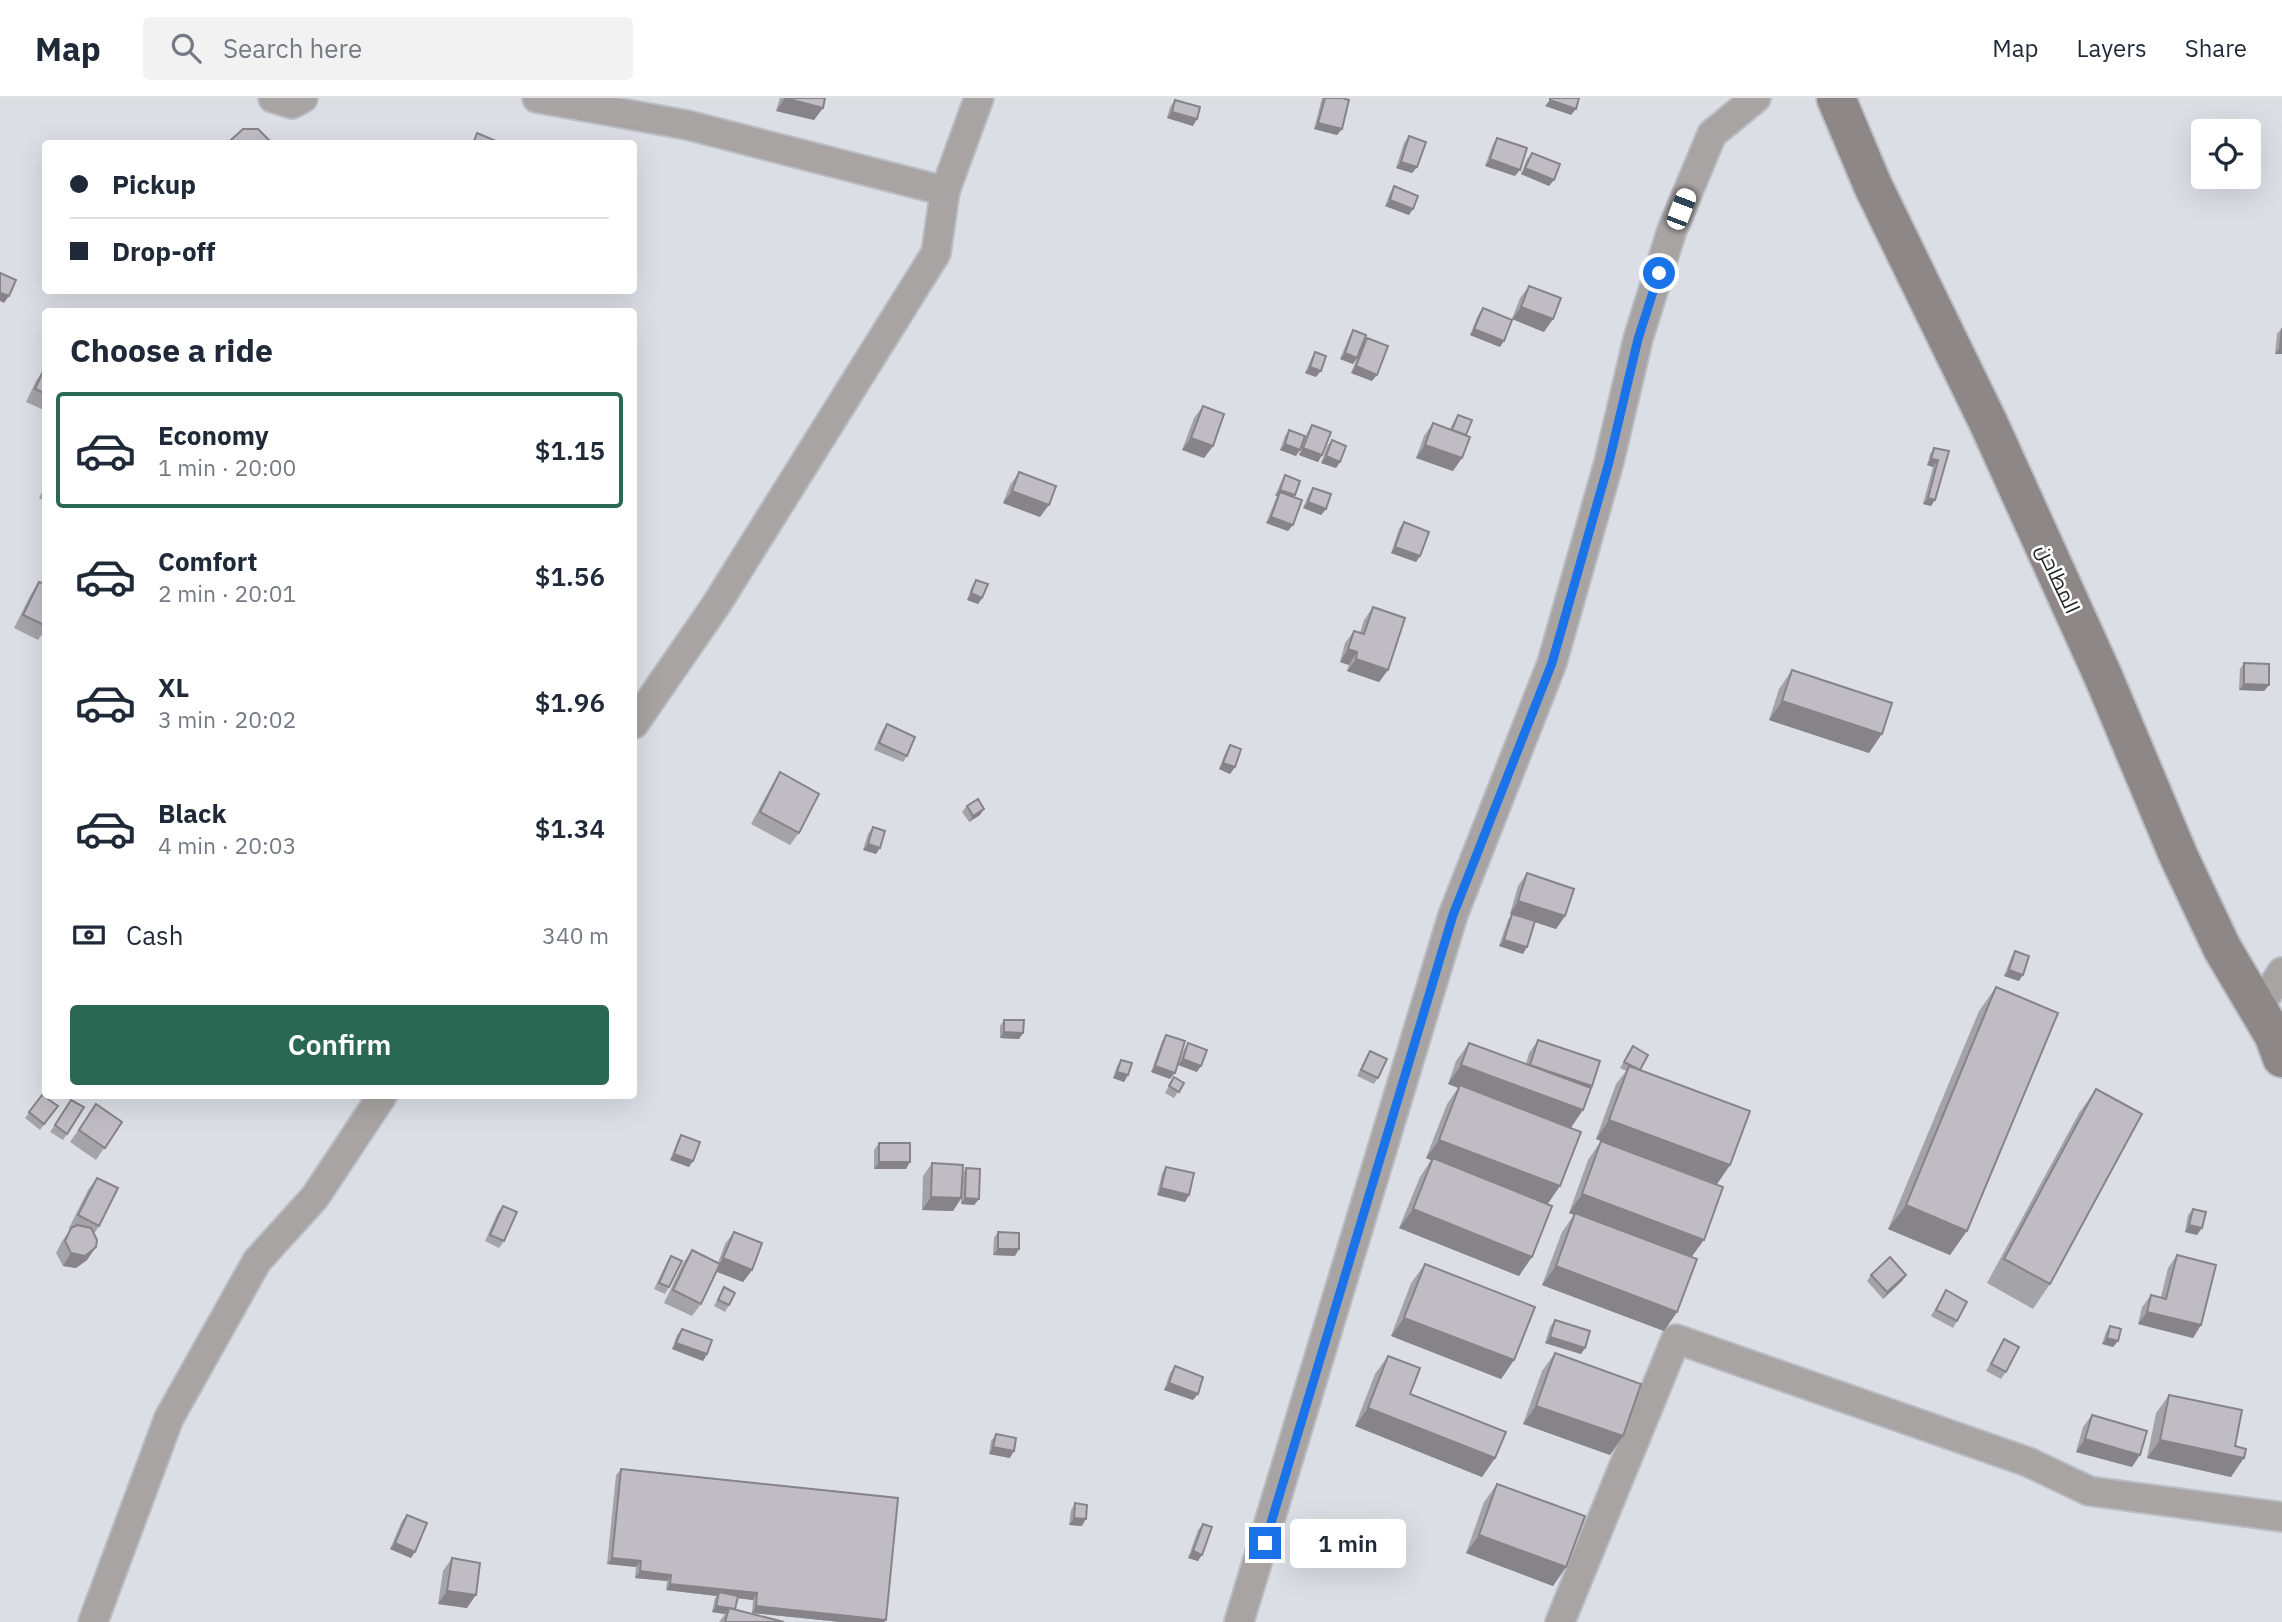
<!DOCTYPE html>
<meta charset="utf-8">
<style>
:root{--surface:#fff;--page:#f2f2f3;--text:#1f2937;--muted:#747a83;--line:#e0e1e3;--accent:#2b6853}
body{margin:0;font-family:"IBM Plex Sans",Cairo,sans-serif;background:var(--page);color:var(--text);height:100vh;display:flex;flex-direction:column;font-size:26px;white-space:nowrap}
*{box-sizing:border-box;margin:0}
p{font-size:23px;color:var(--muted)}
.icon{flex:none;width:38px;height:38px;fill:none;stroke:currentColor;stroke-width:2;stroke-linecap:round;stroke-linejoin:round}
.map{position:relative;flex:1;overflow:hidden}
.panel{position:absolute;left:42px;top:210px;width:595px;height:791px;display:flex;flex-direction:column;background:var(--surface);border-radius:7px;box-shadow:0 7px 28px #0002}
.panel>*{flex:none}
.hud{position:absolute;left:42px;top:42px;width:595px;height:154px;border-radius:7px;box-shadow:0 7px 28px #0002;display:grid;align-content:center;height:154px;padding:0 28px;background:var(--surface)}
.buttons{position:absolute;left:2191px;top:21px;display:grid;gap:14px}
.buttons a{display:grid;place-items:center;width:70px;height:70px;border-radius:7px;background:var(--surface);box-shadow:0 7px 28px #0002;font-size:35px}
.end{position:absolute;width:32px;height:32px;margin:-16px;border:9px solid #1a73e8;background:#fff;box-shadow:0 0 0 4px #fff}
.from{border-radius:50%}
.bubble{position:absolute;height:49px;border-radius:7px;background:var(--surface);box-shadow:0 7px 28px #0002;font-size:23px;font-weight:600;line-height:49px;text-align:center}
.car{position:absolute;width:21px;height:42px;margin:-21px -10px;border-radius:9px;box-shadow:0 0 5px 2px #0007;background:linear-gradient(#fff 24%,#345 0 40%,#fff 0 76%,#345 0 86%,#fff 0)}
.hud b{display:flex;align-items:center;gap:24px;height:66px;font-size:26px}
.hud b+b{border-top:2px solid var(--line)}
.hud i{width:18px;height:18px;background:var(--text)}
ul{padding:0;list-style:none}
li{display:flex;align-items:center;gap:21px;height:116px;margin:0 14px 10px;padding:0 14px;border:4px solid transparent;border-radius:7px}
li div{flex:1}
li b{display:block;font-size:26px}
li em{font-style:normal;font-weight:600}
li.on{border-color:var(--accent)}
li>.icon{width:63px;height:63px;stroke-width:1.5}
h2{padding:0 28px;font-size:32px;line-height:84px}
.pay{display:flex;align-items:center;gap:18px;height:77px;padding:0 28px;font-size:26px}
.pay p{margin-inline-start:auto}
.action{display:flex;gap:14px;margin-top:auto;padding:14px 28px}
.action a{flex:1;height:80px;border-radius:7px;background:var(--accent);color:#fff;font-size:28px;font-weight:600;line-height:80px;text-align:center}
header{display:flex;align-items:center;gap:42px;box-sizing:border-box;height:98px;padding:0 35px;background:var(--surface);border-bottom:2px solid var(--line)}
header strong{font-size:33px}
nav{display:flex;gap:38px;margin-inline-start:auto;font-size:24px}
.search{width:490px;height:63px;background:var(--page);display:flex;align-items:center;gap:18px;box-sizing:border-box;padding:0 24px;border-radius:7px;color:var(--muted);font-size:26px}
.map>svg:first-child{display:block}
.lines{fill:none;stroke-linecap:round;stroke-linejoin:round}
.street-casing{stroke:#babdc3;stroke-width:32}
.secondary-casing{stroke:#babdc3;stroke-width:42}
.street{stroke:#a8a4a4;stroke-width:28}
.secondary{stroke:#8d8887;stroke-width:38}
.wall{fill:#a4a3a8}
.shaded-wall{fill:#868488}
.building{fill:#bfbdc3;stroke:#868488;stroke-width:2}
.route{stroke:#1a73e8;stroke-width:9}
.labels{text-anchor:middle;stroke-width:5;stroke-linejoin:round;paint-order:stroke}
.street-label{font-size:21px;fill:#222426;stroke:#fff}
</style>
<header>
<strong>Map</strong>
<div class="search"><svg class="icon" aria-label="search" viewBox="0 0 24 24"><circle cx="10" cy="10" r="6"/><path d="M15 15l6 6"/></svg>Search here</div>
<nav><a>Map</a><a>Layers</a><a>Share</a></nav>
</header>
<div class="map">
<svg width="2282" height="1524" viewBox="0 0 2282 1524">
<rect width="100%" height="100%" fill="#dbdfe5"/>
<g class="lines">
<defs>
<g id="street">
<path d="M273 0 292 6 303 0"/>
<path d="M537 0 687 27 945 93"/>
<path d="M634 626 716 507 936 155 945 93 979 0"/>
<path d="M2259 909 2282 874"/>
<path d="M93 1524 169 1320 257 1163 315 1099 382 998"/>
<path d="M1239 1524 1453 817 1552 565 1609 364 1638 241 1672 132 1712 36 1756 0"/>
<path d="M1560 1524 1676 1241 2028 1364 2089 1393 2282 1419"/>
</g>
<path id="secondary" d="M1836 0 1873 88 1988 324 2103 578 2179 759 2222 850 2274 938 2282 960"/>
</defs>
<use href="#street" class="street-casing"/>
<use href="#secondary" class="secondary-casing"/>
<use href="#street" class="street"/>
<use href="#secondary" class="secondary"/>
</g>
<g class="wall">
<path d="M780 0H825L823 10 814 22 776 13Z"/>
<path d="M1322 0H1325L1342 31 1337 37 1314 31Z"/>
<path d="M1175 2 1193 28 1167 20 1170 9Z"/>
<path d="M1409 38 1417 69 1412 75 1396 70 1404 45Z"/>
<path d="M1497 40 1515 78 1485 68 1493 46Z"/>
<path d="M1532 55 1549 88 1521 76 1527 61Z"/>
<path d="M1394 88 1409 117 1385 108 1390 95Z"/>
<path d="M1529 188 1544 234 1512 221 1520 200Z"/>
<path d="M1483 210 1500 249 1470 237 1478 217Z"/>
<path d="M2282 230V256H2275L2277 236Z"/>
<path d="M1353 232 1357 260 1353 266 1340 261 1349 239Z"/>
<path d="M1367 240 1372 283 1351 275 1362 247Z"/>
<path d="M1315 254 1316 279 1305 275 1311 261Z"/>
<path d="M44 271H46V313L26 304 36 283Z"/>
<path d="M1203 308 1213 348 1204 360 1182 352 1194 320Z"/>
<path d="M1458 317 1453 373 1416 360 1424 338 1433 325 1450 331 1454 323Z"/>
<path d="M1312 327 1322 357 1318 364 1299 357 1308 333Z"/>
<path d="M1289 332 1296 358 1280 352 1285 338Z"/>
<path d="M1332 342 1340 364 1336 370 1321 365 1327 348Z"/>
<path d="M1934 350 1949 353 1931 408 1923 406 1933 369 1927 367 1930 356Z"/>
<path d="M1019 374 1040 419 1003 405 1010 387Z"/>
<path d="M1285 377 1293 399 1288 433 1266 425 1277 398H1275L1281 384Z"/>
<path d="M46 387V404L39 400Z"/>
<path d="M1313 390 1326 411 1321 417 1303 410 1309 396Z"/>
<path d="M1404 424 1420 458 1416 464 1391 455 1399 431Z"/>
<path d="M976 482 982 500 978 506 967 502 972 488Z"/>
<path d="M39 484 46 486V531L38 542 14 530 31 496Z"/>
<path d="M1373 509 1388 572 1379 584 1347 573 1349 567 1340 564 1345 545 1354 533 1360 535 1364 522Z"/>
<path d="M2244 565 2269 587 2264 593 2239 592 2240 571Z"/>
<path d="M1792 572 1869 655 1769 622 1779 591Z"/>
<path d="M887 626 907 658 903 664 874 652 882 633Z"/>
<path d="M1230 647 1235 669 1230 676 1219 671 1226 653Z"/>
<path d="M780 674 799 735 790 747 751 726 772 687Z"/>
<path d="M967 708 980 717 969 724 962 714Z"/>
<path d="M873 729 876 756 863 752 868 736Z"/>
<path d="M1527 775 1565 818 1556 831 1535 824 1523 856 1499 848 1508 822 1512 816H1510L1518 788Z"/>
<path d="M2015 853 2019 883 2004 878 2011 860Z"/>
<path d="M1996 889 1950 1157 1888 1131 1979 913Z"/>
<path d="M1004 922 1023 935 1019 941 1000 940V928Z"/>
<path d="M1166 937 1170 981 1151 974 1162 943Z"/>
<path d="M1538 942 1592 988 1571 1030 1560 1088 1547 1106 1519 1178 1399 1130 1420 1079 1431 1062 1426 1060 1447 1006 1458 990 1448 986 1456 963 1469 945 1526 966 1529 955Z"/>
<path d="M1188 945 1197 974 1178 967 1184 951Z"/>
<path d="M1633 948 1640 972 1730 1067 1717 1086 1596 1041 1616 986 1626 973 1620 970Z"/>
<path d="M1370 953 1378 980 1374 986 1357 978 1366 959Z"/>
<path d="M1121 962 1128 977 1124 984 1113 980 1117 968Z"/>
<path d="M1174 979 1184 985 1174 1000 1165 995Z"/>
<path d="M2096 991 2050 1186 2033 1211 1987 1185 2079 1015Z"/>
<path d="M42 997 53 1015 40 1032 25 1020Z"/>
<path d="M71 1002 84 1009 63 1042 50 1034Z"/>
<path d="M96 1006 122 1024 96 1062 70 1044Z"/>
<path d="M681 1037 689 1069 670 1062 677 1044Z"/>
<path d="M1601 1043 1692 1159 1677 1214 1664 1233 1542 1187 1562 1134 1574 1117 1569 1115 1588 1062Z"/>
<path d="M879 1045 906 1071H874V1052Z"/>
<path d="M932 1065 962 1076 966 1070 979 1101 974 1107 961 1106V1101L953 1113 922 1112 923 1078Z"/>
<path d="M1166 1069 1189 1097 1185 1104 1157 1097 1162 1075Z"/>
<path d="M97 1080 99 1128 94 1136 87 1162 76 1170 63 1168 56 1155 62 1143 71 1131 69 1130 88 1092Z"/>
<path d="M503 1108 504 1143 499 1150 485 1143 498 1114Z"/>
<path d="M2193 1111 2197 1137 2185 1134 2188 1117Z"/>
<path d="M734 1134 752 1172 743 1184 717 1174 701 1206 692 1218 664 1205 683 1165 692 1152 718 1165 725 1146Z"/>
<path d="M998 1134 1015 1158 993 1157 994 1140Z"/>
<path d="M2177 1157 2201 1227 2193 1240 2138 1226 2142 1209 2151 1197 2161 1199 2168 1170Z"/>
<path d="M671 1158 669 1189 665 1196 654 1191 667 1164Z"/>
<path d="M1425 1166 1514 1262 1501 1281 1391 1238 1411 1185Z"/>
<path d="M1871 1177H1906L1902 1183 1883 1201 1867 1183Z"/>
<path d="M724 1189 729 1207 725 1214 714 1208Z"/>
<path d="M1946 1192 1957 1223 1953 1230 1931 1218Z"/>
<path d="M1555 1222 1585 1250 1581 1256 1545 1245 1550 1229Z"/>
<path d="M2110 1228 2118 1243 2113 1249 2102 1246 2106 1234Z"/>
<path d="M682 1231 707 1256 703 1263 672 1251 677 1237Z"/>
<path d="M2004 1241 2006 1274 2001 1281 1986 1273Z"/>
<path d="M1555 1255 1610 1357 1523 1326 1542 1273Z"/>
<path d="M1388 1258 1410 1296 1495 1360 1482 1379 1355 1328 1375 1276Z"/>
<path d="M1175 1268 1193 1302 1164 1292 1170 1275Z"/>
<path d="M2169 1297 2235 1348 2231 1379 2147 1360 2156 1315Z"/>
<path d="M2092 1317 2132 1369 2076 1354 2083 1329Z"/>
<path d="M996 1336 1010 1360 989 1356 991 1343Z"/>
<path d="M621 1371 886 1522 884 1524H841L752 1515 753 1502 738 1500 735 1512 784 1524H719L725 1516 712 1514 715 1500 717 1498 666 1492 667 1483 635 1480 636 1469 607 1466 616 1377Z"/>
<path d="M1497 1386 1566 1469 1553 1488 1466 1455 1484 1404Z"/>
<path d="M1075 1405 1082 1428 1069 1427 1071 1412Z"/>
<path d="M407 1417 411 1460 390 1451 402 1423Z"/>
<path d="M1203 1426 1198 1463 1188 1460 1198 1432Z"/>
<path d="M452 1460 467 1510 438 1506 443 1473Z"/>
</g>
<g class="shaded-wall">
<path d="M785 0 823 10 814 22 776 13Z"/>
<path d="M1550 2 1576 11 1571 17 1545 8Z"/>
<path d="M1172 14 1197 21 1193 28 1167 20Z"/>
<path d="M1318 25 1342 31 1337 37 1314 31Z"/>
<path d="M1490 61 1520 72 1515 78 1485 68Z"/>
<path d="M1401 64 1417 69 1412 75 1396 70Z"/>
<path d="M1525 70 1554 82 1549 88 1521 76Z"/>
<path d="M1390 102 1413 111 1409 117 1385 108Z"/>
<path d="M0 195 9 198 4 205 0 203Z"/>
<path d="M1521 209 1553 221 1544 234 1512 221Z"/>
<path d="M1474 231 1504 243 1500 249 1470 237Z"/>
<path d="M2280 249 2282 250V256H2275Z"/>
<path d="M1345 255 1357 260 1353 266 1340 261Z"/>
<path d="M1356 268 1377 277 1372 283 1351 275Z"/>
<path d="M1310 269 1321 273 1316 279 1305 275Z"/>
<path d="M1191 340 1213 348 1204 360 1182 352Z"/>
<path d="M1285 346 1300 352 1296 358 1280 352Z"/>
<path d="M1425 347 1462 360 1453 373 1416 360Z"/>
<path d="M1303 350 1322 357 1318 364 1299 357Z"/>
<path d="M1326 358 1340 364 1336 370 1321 365Z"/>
<path d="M1931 361 1938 362 1933 369 1927 367Z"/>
<path d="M1280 392 1295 397 1291 403 1280 394 1277 398H1275Z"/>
<path d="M1012 393 1049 407 1040 419 1003 405Z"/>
<path d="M1928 400 1935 402 1931 408 1923 406Z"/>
<path d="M1308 404 1326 411 1321 417 1303 410Z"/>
<path d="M1271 419 1293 427 1288 433 1266 425Z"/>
<path d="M1395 449 1420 458 1416 464 1391 455Z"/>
<path d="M971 495 982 500 978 506 967 502Z"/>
<path d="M1348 551 1357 554 1349 567 1340 564Z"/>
<path d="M1356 561 1388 572 1379 584 1347 573Z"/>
<path d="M2244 586 2269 587 2264 593 2239 592Z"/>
<path d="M1782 603 1882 636 1869 655 1769 622Z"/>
<path d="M1223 665 1235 669 1230 676 1219 671Z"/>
<path d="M984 711 980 717 969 724 973 718Z"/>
<path d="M868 746 880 750 876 756 863 752Z"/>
<path d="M1518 803 1565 818 1556 831 1510 816Z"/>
<path d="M1504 842 1527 849 1523 856 1499 848Z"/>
<path d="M2009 872 2023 877 2019 883 2004 878Z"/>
<path d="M1004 934 1023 935 1019 941 1000 940Z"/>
<path d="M1183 961 1201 968 1197 974 1178 967Z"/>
<path d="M1461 967 1583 1012 1570 1031 1448 986Z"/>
<path d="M1530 967 1592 988 1583 1000Z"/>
<path d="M1155 968 1175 975 1170 981 1151 974Z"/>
<path d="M1117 974 1128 977 1124 984 1113 980Z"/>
<path d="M1609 1022 1730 1067 1717 1086 1596 1041Z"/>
<path d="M1439 1042 1560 1088 1547 1107 1426 1060Z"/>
<path d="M674 1056 693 1063 689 1069 670 1062Z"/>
<path d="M879 1064H910L906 1071H874Z"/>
<path d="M1161 1090 1189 1097 1185 1104 1157 1097Z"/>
<path d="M1582 1096 1704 1142 1690 1161 1569 1115Z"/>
<path d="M931 1099 961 1100 953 1113 922 1112Z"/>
<path d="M965 1100 979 1101 974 1107 961 1106Z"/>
<path d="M1906 1107 1967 1133 1950 1157 1888 1131Z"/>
<path d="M1413 1111 1532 1159 1519 1178 1399 1130Z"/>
<path d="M2189 1127 2202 1130 2197 1137 2185 1134Z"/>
<path d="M96 1149 87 1162 76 1170 63 1168 71 1155Z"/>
<path d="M998 1151H1019L1015 1158 993 1157Z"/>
<path d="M723 1160 752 1172 743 1184 715 1173Z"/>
<path d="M1556 1168 1677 1214 1664 1233 1542 1187Z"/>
<path d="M1906 1177 1902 1183 1883 1201 1887 1194Z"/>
<path d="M2147 1214 2201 1227 2193 1240 2138 1226Z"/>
<path d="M1404 1220 1514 1262 1501 1281 1391 1238Z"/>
<path d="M1550 1239 1585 1250 1581 1256 1545 1245Z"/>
<path d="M2107 1240 2118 1243 2113 1249 2102 1246Z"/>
<path d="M676 1245 707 1256 703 1263 672 1251Z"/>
<path d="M1169 1285 1198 1296 1193 1302 1164 1292Z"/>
<path d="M1536 1308 1623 1338 1610 1357 1523 1326Z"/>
<path d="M1368 1310 1495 1360 1482 1379 1355 1328Z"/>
<path d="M2085 1341 2140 1357 2132 1369 2076 1354Z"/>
<path d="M2160 1342 2244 1360 2231 1379 2147 1360Z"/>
<path d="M993 1349 1014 1353 1010 1360 989 1356Z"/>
<path d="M1074 1420 1086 1421 1082 1428 1069 1427Z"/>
<path d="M1479 1437 1566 1469 1553 1488 1466 1455Z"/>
<path d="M395 1445 415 1454 411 1460 390 1451Z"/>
<path d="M1193 1453 1202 1457 1198 1463 1188 1460Z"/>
<path d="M612 1460 641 1463 636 1469 607 1466Z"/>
<path d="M640 1473 671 1477 667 1483 635 1480Z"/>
<path d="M670 1486 757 1495 753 1502 718 1498 719 1494 717 1498 666 1492Z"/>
<path d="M447 1493 476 1497 467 1510 438 1506Z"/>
<path d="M716 1508 729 1510 725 1516 712 1514Z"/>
<path d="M756 1508 886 1522 884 1524H841L752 1515Z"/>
</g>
<g class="building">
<path d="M785 0H825L823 10Z"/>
<path d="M1325 0H1343L1349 2 1342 31 1318 25Z"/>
<path d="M1550 0H1579L1576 11 1550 2Z"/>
<path d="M1175 2 1200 9 1197 21 1172 14Z"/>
<path d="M243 31H258L269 42V46H231V42Z"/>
<path d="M477 35 496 43 495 46H473Z"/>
<path d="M1409 38 1426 44 1417 69 1401 64Z"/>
<path d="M1497 40 1527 50 1520 72 1490 61Z"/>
<path d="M1532 55 1560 66 1554 82 1525 70Z"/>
<path d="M1394 88 1418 98 1413 111 1390 102Z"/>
<path d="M0 175 16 182 9 198 0 195Z"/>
<path d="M1529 188 1561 200 1553 221 1521 209Z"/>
<path d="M1483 210 1512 222 1504 243 1474 231Z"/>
<path d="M2282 230V250L2280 249Z"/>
<path d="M1353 232 1366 237 1357 260 1345 255Z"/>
<path d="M1367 240 1388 248 1377 277 1356 268Z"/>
<path d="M1315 254 1326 258 1321 273 1310 269Z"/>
<path d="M44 271H46V296L35 291Z"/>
<path d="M1203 308 1224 316 1213 348 1191 340Z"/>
<path d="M1458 317 1472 322 1466 337 1452 332Z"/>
<path d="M1433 325 1470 339 1462 360 1425 347Z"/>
<path d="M1312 327 1331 334 1322 357 1303 350Z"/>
<path d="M1289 332 1305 338 1300 352 1285 346Z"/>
<path d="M1332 342 1346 348 1340 364 1326 358Z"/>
<path d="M1934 350 1949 353 1935 402 1928 400 1938 362 1931 361Z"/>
<path d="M1019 374 1056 388 1049 407 1012 393Z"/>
<path d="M1285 377 1300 383 1295 397 1280 392Z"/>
<path d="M1313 390 1331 396 1326 411 1308 404Z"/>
<path d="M1280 394 1302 402 1293 427 1271 419Z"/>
<path d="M1404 424 1429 434 1420 458 1395 449Z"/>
<path d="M976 482 988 486 982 500 971 495Z"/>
<path d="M39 484 46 486V528L23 517Z"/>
<path d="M1373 509 1405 520 1388 572 1356 561 1357 554 1348 551 1354 533 1364 536Z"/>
<path d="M2244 565 2269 566V587L2244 586Z"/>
<path d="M1792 572 1892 605 1882 636 1782 603Z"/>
<path d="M887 626 915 639 907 658 879 645Z"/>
<path d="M1230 647 1241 651 1235 669 1223 665Z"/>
<path d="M780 674 819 696 799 735 760 714Z"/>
<path d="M978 701 984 711 973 718 967 708Z"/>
<path d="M873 729 885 733 880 750 868 746Z"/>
<path d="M1527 775 1574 791 1565 818 1518 803Z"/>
<path d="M1512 816 1535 823 1527 849 1504 842Z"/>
<path d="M2015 853 2029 858 2023 877 2009 872Z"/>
<path d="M1996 889 2058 915 1967 1133 1906 1107Z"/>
<path d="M1004 922H1024L1023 935 1004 934Z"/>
<path d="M1166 937 1185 943 1175 975 1155 968Z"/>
<path d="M1538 942 1600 963 1592 988 1530 967Z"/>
<path d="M1188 945 1207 952 1201 968 1183 961Z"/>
<path d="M1469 945 1591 990 1583 1012 1461 967Z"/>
<path d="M1633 948 1648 957 1640 972 1624 964Z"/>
<path d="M1370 953 1387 961 1378 980 1361 972Z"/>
<path d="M1121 962 1132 965 1128 977 1117 974Z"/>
<path d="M1629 968 1750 1013 1730 1067 1609 1022Z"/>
<path d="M1174 979 1184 985 1179 994 1169 988Z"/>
<path d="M1460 987 1581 1034 1560 1088 1439 1042Z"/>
<path d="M2096 991 2142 1016 2050 1186 2004 1161Z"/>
<path d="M42 997 58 1008 44 1026 29 1014Z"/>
<path d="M71 1002 84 1009 67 1036 55 1027Z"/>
<path d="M96 1006 122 1024 105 1050 79 1032Z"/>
<path d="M681 1037 700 1044 693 1063 674 1056Z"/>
<path d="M1601 1043 1723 1089 1704 1142 1582 1096Z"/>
<rect x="879" y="1045" width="31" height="19"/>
<path d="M1433 1060 1552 1108 1532 1159 1413 1111Z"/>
<path d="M932 1065 963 1067 961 1100 931 1099Z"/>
<path d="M1166 1069 1194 1075 1189 1097 1161 1090Z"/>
<path d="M966 1070 980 1071 979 1101 965 1100Z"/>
<path d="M97 1080 118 1090 99 1128 78 1117Z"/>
<path d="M503 1108 517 1114 504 1143 490 1137Z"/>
<path d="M2193 1111 2206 1114 2202 1130 2189 1127Z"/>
<path d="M1575 1115 1697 1161 1677 1214 1556 1168Z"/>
<path d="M77 1127 91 1130 97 1142 96 1149 85 1158 71 1155 65 1143 71 1130Z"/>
<path d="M734 1134 762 1145 752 1172 723 1160Z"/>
<path d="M998 1134 1019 1135V1151H998Z"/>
<path d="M692 1152 720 1166 701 1206 673 1192Z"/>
<path d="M2177 1157 2216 1167 2201 1227 2147 1214 2151 1197 2166 1201Z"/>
<path d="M671 1158 682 1163 669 1189 659 1185Z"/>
<path d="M1890 1159 1906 1177 1887 1194 1871 1177Z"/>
<path d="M1425 1166 1535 1209 1514 1262 1404 1220Z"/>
<path d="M724 1189 735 1195 729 1207 718 1202Z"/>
<path d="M1946 1192 1967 1204 1957 1223 1936 1212Z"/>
<path d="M1555 1222 1590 1233 1585 1250 1550 1239Z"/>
<path d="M2110 1228 2121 1231 2118 1243 2107 1240Z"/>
<path d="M682 1231 712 1242 707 1256 676 1245Z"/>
<path d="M2004 1241 2019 1249 2006 1274 1991 1266Z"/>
<path d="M1555 1255 1641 1286 1623 1338 1536 1308Z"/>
<path d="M1388 1258 1420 1270 1410 1296 1506 1334 1495 1360 1368 1310Z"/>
<path d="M1175 1268 1203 1279 1198 1296 1169 1285Z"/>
<path d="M2169 1297 2242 1312 2235 1348 2246 1351 2244 1360 2160 1342Z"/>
<path d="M2092 1317 2147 1333 2140 1357 2085 1341Z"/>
<path d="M996 1336 1016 1340 1014 1353 993 1349Z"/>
<path d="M621 1371 898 1400 886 1522 756 1508 757 1495 670 1486 671 1477 640 1473 641 1463 612 1460Z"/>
<path d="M1497 1386 1585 1418 1566 1469 1479 1437Z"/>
<path d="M1075 1405 1087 1407 1086 1421 1074 1420Z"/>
<path d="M407 1417 427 1425 415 1454 395 1445Z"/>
<path d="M1203 1426 1212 1429 1202 1457 1193 1453Z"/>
<path d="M452 1460 480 1465 476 1497 447 1493Z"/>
<path d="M719 1494 738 1498 735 1511 716 1508Z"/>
<path d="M729 1510 784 1524H725Z"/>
</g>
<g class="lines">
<path class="route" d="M1265 1445 1453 817 1552 565 1609 364 1638 241 1659 175"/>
</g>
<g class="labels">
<g class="street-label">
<text transform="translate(2058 481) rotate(65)" y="7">المطاحن</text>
</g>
</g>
</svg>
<div class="buttons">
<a><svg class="icon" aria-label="locate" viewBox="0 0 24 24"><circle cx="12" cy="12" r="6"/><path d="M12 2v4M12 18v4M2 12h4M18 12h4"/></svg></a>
</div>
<i class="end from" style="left:1659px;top:175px"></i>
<i class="end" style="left:1265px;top:1445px"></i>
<div class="bubble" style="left:1290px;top:1421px;width:116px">1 min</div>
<i class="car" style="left:1681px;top:111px;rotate:21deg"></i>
<div class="hud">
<b><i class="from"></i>Pickup</b>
<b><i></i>Drop-off</b>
</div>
<section class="panel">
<h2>Choose a ride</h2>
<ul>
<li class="on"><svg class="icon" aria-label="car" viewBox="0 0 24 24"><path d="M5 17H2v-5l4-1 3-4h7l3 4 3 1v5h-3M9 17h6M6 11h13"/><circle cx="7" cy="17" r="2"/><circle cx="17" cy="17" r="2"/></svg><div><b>Economy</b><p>1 min · 20:00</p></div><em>$1.15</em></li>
<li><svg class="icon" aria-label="car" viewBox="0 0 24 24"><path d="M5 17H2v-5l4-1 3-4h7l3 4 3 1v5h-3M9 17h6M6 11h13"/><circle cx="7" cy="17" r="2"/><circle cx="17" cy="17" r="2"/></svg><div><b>Comfort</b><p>2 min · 20:01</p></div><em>$1.56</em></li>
<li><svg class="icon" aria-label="car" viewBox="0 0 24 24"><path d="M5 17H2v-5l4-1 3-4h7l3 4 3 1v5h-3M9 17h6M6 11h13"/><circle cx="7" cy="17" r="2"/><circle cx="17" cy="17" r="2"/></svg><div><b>XL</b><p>3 min · 20:02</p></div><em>$1.96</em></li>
<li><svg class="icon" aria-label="car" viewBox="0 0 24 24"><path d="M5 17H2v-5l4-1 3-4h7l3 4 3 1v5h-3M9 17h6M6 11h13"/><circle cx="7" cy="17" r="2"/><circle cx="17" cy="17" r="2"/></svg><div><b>Black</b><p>4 min · 20:03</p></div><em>$1.34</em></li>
</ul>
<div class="pay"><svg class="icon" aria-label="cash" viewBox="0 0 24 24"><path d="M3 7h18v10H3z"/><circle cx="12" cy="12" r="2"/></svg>Cash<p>340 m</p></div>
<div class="action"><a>Confirm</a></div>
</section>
</div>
